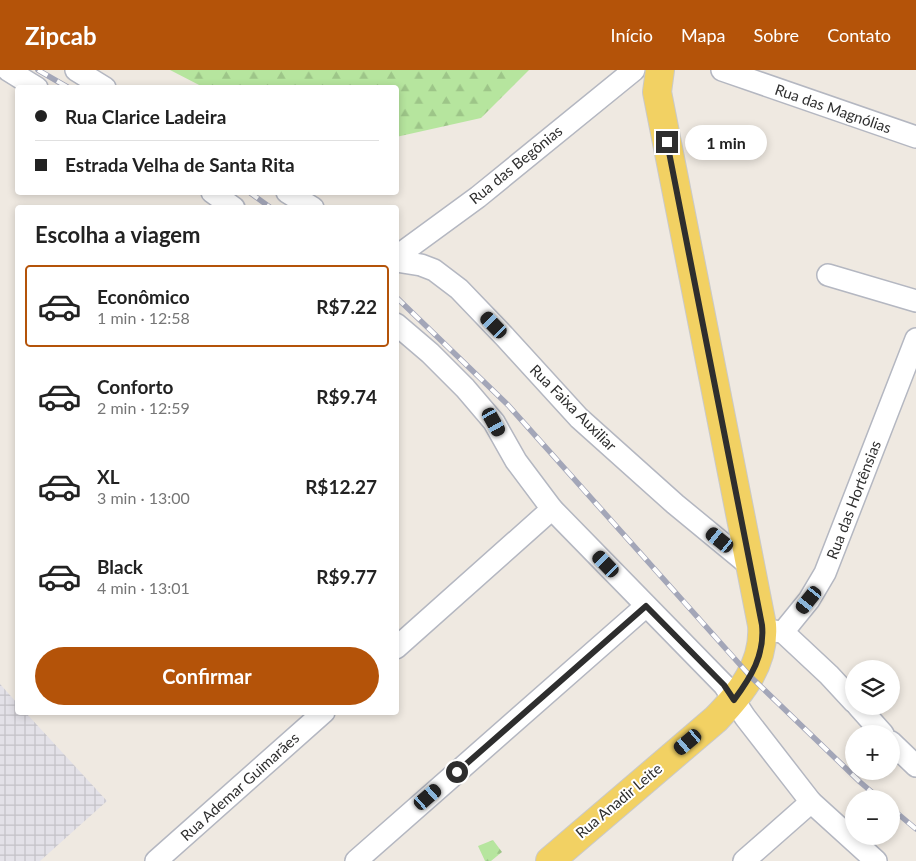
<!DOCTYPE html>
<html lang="pt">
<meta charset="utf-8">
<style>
:root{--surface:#fff;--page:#f2f2f2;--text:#222;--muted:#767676;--line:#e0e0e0;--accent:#b45309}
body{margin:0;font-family:Lato,sans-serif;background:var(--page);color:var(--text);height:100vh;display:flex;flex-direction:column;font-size:19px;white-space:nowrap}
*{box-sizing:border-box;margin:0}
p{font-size:16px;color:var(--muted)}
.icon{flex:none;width:28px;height:28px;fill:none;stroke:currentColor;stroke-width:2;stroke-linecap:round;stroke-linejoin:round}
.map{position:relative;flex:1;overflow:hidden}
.side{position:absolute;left:15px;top:135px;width:384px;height:510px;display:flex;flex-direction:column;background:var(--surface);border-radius:5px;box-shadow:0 2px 8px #0003}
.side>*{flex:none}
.hud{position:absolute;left:15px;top:15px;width:384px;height:110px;border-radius:5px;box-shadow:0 2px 8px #0003;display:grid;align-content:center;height:110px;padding:0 20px;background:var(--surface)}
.tools{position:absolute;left:845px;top:590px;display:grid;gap:10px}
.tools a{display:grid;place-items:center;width:55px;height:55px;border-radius:50%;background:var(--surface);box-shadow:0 2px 8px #0003;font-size:25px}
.end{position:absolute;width:22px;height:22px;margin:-11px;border:6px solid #2e2e2e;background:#fff;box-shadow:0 0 0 2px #fff}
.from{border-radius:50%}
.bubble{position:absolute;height:35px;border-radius:18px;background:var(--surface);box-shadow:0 2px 8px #0003;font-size:16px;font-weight:700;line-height:35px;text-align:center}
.car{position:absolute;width:15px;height:30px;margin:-15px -8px;border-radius:6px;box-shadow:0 0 4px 1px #0007;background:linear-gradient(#222 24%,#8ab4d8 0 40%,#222 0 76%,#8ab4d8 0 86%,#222 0)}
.hud b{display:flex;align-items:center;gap:18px;height:48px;font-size:19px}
.hud b+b{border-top:1px solid var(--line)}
.hud i{width:12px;height:12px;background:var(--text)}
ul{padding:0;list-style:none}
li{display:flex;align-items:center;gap:15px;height:82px;margin:0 10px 8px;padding:0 10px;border:2px solid transparent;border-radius:5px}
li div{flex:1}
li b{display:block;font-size:19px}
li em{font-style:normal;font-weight:700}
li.on{border-color:var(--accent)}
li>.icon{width:45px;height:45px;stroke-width:1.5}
h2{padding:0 20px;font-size:22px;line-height:60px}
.button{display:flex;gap:10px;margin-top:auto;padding:10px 20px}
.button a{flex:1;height:58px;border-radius:30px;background:var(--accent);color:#fff;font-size:20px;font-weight:700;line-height:58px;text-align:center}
header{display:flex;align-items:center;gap:30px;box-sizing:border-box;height:70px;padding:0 25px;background:var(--accent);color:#fff}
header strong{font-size:24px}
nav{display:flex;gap:28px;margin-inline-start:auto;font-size:18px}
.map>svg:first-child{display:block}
.industrial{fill:url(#industrial-grid)}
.forest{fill:url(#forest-firs)}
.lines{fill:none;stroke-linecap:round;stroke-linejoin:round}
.minor-casing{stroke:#b4b7c1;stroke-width:24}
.major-casing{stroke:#c9c9c9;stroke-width:30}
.minor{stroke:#fff;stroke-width:21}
.major{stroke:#f2d163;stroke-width:28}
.rail-casing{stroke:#a3a6b8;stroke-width:5.5}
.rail{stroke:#fff;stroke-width:4;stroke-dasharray:11;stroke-linecap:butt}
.route{stroke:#2e2e2e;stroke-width:6}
.labels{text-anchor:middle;stroke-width:4;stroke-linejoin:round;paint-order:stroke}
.street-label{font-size:15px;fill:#2e2e2e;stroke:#fff}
</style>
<header>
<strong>Zipcab</strong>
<nav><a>Início</a><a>Mapa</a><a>Sobre</a><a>Contato</a></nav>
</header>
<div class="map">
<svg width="916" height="791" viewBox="0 0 916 791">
<defs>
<pattern id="industrial-grid" width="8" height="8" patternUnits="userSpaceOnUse" patternTransform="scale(1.25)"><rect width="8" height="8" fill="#e3e1e8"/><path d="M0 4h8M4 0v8" fill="none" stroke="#c3c1c7"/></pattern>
<pattern id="forest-firs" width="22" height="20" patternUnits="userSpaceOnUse" patternTransform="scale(1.25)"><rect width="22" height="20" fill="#b6e59e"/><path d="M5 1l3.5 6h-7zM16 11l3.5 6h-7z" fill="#9dc588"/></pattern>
</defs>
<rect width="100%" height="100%" fill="#efe9e1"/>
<path class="industrial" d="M0 614 17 633 18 642 26 643 107 731 40 791H0Z"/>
<g class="forest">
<path d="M170 0H529L481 48 396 67V18L203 17Z"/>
<path d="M493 770 502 782 491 791H485L478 776Z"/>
</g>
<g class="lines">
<defs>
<g id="minor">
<path d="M8 0 37 18"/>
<path d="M76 0 105 18"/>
<path d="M722 0 916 67"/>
<path d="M212 122 234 138"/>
<path d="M287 122 313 138"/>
<path d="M396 187 478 127 634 0"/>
<path d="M396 191 421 195 434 200 459 219 505 267 579 348 675 434 749 495"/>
<path d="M828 205 916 231"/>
<path d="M396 254 430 283 465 318 494 352 516 391 552 439 724 615 745 647 811 732 876 791"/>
<path d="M762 560 783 562 809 530 825 503 916 269"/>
<path d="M783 562 829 605 854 632"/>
<path d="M396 578 552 439"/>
<path d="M858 636 883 664"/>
<path d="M891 672 916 696"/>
<path d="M156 791 324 642"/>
<path d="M356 791 646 536"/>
<path d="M744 791 811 732"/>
</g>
<path id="major" d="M550 791 716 649C741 623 765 594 762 555L657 22 660 0"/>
</defs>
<use href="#minor" class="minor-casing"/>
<use href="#major" class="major-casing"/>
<use href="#minor" class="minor"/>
<use href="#major" class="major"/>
<defs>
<g id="rail">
<path d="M38 0 69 18"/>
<path d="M249 122 271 138"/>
<path d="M396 227 508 335 751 607 860 712 880 729"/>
<path d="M891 738 916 759"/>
</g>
</defs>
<use href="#rail" class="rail-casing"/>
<use href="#rail" class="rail"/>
</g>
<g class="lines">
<path class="route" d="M457 702 646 536 724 615 734 630C751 607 765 585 762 555L667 72"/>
</g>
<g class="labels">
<g class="street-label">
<text transform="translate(833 39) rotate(19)" y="5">Rua das Magnólias</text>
<text transform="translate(516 95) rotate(-39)" y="5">Rua das Begônias</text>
<text transform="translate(573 338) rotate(45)" y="5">Rua Faixa Auxiliar</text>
<text transform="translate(854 430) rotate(-69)" y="5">Rua das Hortênsias</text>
<text transform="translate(240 717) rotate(-42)" y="5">Rua Ademar Guimarães</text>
<text transform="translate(619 731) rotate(-40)" y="5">Rua Anadir Leite</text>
</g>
</g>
</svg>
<div class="tools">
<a><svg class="icon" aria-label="layers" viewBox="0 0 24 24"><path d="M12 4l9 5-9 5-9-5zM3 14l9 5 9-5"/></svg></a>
<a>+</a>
<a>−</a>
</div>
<i class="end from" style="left:457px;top:702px"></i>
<i class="end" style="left:667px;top:72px"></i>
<div class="bubble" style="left:685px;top:55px;width:82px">1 min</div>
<i class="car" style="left:494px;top:255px;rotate:316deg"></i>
<i class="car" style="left:494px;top:352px;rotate:151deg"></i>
<i class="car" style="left:720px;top:470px;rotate:309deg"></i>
<i class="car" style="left:606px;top:494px;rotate:316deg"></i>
<i class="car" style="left:809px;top:530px;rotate:219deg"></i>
<i class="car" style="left:688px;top:672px;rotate:230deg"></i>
<i class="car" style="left:428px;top:727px;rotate:49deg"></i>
<div class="hud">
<b><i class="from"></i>Rua Clarice Ladeira</b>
<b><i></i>Estrada Velha de Santa Rita</b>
</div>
<section class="side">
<h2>Escolha a viagem</h2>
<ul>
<li class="on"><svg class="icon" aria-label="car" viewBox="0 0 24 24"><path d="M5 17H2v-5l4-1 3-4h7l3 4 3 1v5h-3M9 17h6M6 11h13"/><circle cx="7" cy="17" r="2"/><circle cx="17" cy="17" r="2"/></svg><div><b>Econômico</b><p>1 min · 12:58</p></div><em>R$7.22</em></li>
<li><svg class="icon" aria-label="car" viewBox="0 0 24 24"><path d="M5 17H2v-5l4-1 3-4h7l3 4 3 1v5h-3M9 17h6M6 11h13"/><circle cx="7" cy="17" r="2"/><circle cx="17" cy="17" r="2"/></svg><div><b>Conforto</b><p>2 min · 12:59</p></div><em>R$9.74</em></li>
<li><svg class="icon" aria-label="car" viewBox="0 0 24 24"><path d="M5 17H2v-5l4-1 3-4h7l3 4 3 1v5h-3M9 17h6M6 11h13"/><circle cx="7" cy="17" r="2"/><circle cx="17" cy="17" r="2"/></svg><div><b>XL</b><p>3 min · 13:00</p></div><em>R$12.27</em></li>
<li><svg class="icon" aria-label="car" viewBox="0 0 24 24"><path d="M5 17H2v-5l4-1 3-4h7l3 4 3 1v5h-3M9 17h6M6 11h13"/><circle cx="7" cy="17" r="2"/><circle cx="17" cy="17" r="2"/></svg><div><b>Black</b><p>4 min · 13:01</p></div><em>R$9.77</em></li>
</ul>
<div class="button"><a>Confirmar</a></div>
</section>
</div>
